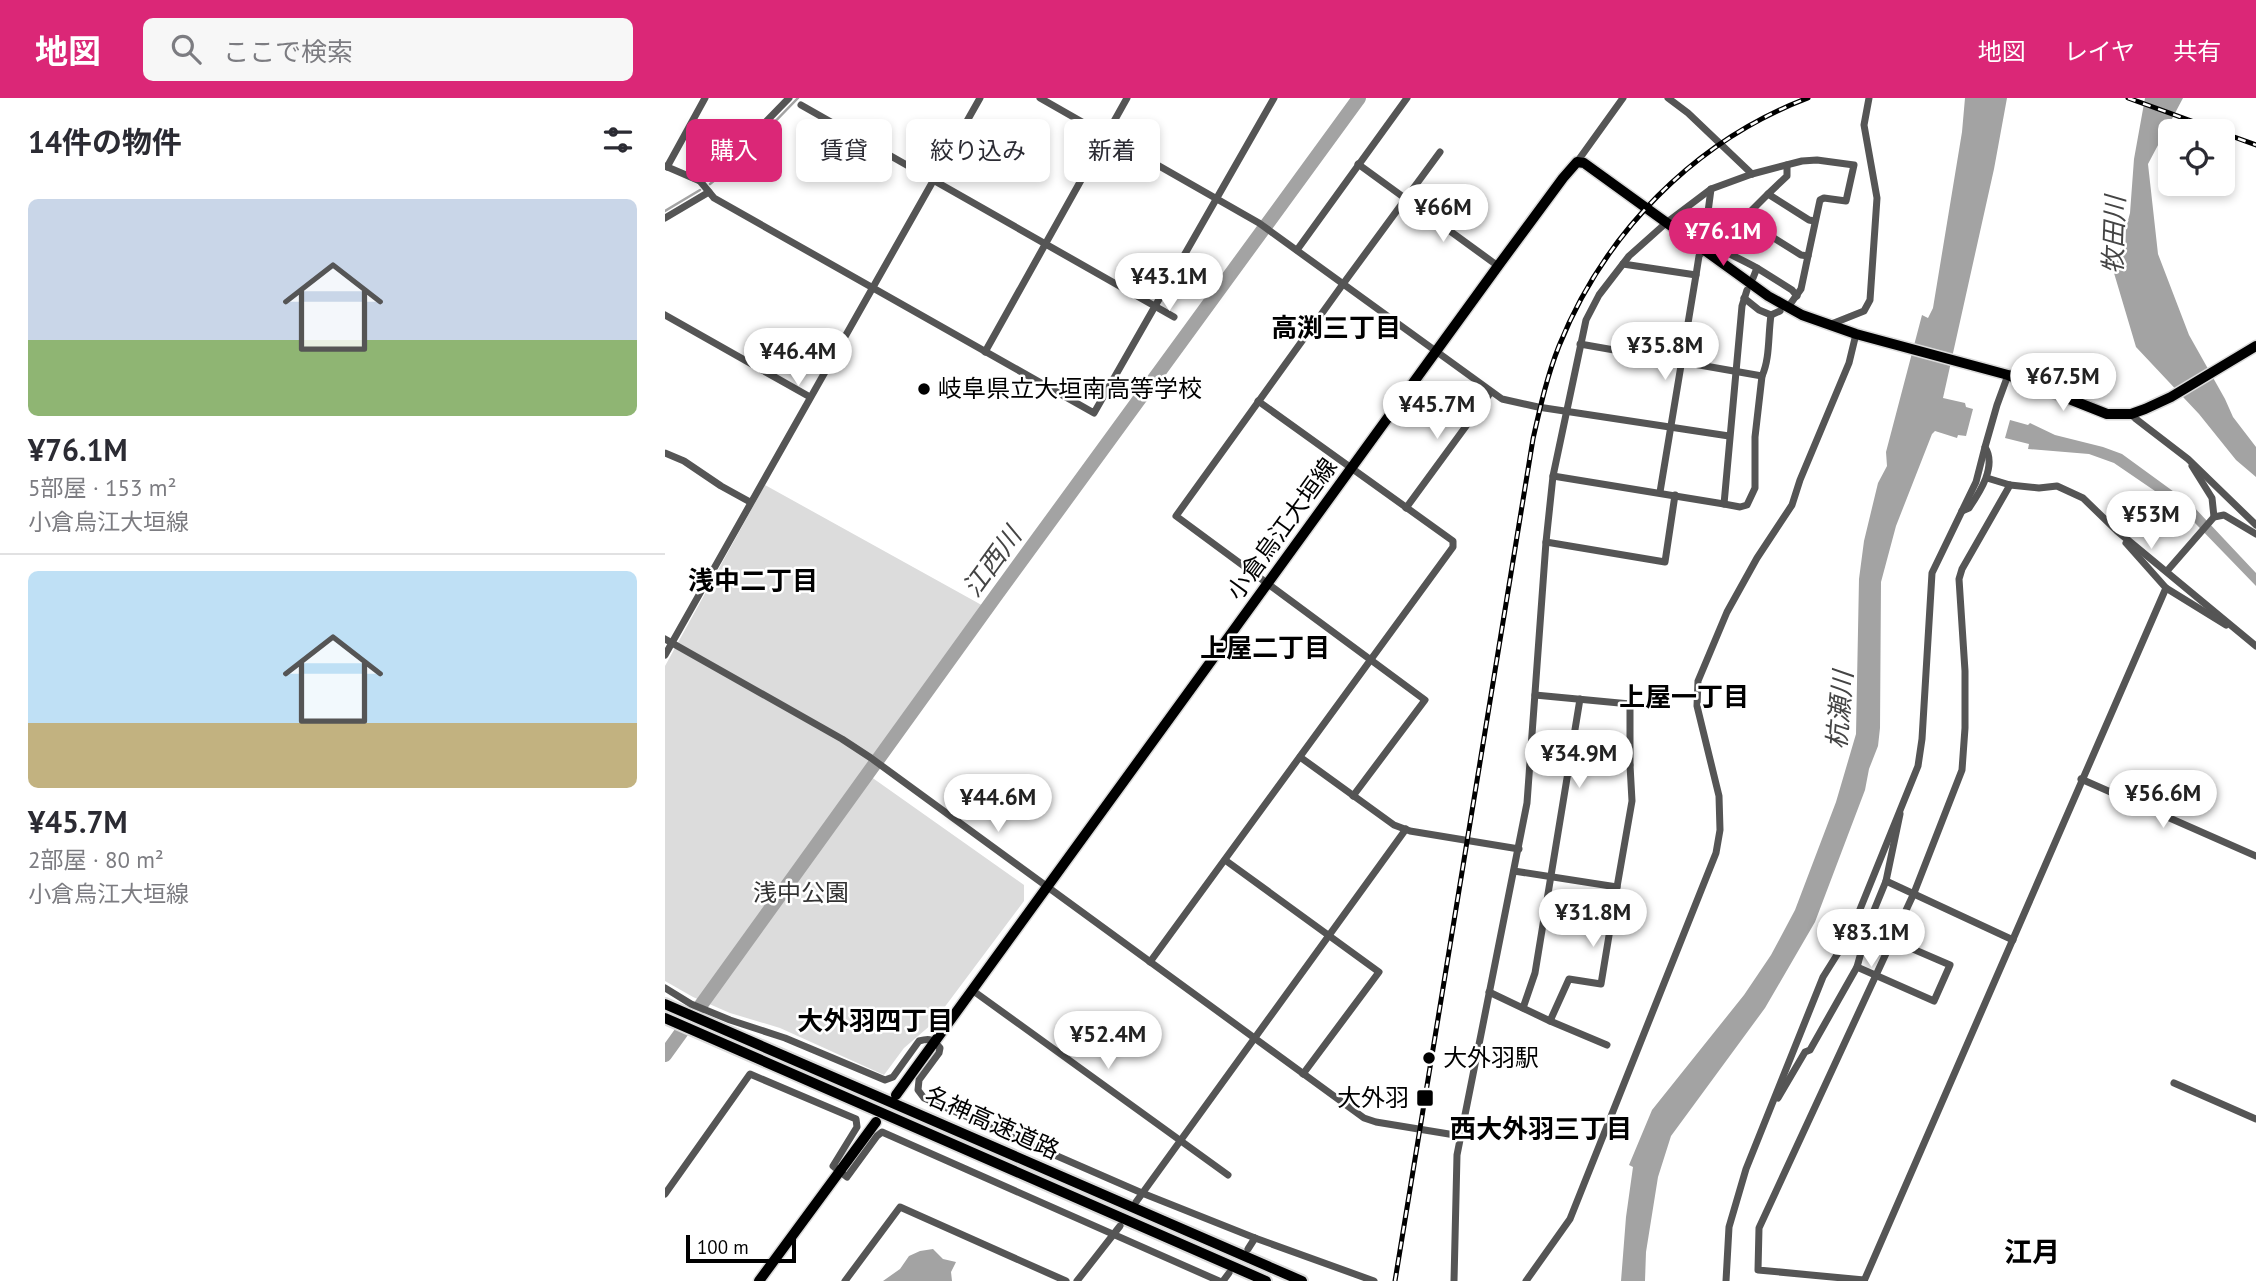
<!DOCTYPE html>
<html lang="ja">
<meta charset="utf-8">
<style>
body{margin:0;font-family:"PT Sans","Noto Sans JP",sans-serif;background:#f7f7f7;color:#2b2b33;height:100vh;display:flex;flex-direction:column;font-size:26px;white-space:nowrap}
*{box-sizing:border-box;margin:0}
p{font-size:23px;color:#7c7c81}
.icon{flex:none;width:38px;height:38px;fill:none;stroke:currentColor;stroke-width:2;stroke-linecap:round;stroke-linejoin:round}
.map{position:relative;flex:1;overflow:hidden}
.panel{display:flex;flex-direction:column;background:#fff;width:665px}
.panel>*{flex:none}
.hud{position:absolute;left:21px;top:21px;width:665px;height:63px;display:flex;gap:14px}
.tools{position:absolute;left:1493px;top:21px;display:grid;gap:14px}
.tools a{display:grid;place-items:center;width:77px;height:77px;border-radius:10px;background:#fff;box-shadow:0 4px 10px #0003;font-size:35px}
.scale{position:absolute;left:21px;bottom:18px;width:110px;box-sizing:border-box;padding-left:7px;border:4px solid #000;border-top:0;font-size:19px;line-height:24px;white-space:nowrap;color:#000;-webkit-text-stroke:5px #fff;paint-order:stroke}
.price{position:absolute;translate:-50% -60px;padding:0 16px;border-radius:24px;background:#fff;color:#222;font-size:23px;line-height:46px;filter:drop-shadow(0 2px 4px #0008)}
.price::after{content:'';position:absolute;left:50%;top:42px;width:21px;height:16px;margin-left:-10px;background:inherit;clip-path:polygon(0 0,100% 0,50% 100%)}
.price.active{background:#db2777;color:#fff}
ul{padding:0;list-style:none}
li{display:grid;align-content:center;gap:14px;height:371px;padding:0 28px}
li+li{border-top:2px solid #e1e1e2}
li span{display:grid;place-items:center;height:217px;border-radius:10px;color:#555}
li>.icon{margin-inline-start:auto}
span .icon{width:126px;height:126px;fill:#fffc;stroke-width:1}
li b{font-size:30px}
h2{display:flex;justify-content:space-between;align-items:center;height:84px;padding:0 28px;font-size:30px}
.pill{padding:0 24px;border-radius:10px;background:#fff;box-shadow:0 4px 10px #0003;font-size:24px;line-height:63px}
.pill.active{background:#db2777;color:#fff}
header{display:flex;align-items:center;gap:42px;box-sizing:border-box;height:98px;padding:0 35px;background:#db2777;color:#fff}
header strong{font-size:33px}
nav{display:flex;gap:38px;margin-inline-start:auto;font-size:24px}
.search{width:490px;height:63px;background:#f7f7f7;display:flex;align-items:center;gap:18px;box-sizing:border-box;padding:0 24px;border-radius:10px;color:#7c7c81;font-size:26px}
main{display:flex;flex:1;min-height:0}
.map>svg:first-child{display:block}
.green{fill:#dcdcdc}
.water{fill:#a3a3a3}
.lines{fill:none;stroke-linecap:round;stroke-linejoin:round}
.stream{stroke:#a3a3a3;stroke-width:2.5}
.river{stroke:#a3a3a3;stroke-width:14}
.major-casing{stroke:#dbdbdb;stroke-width:13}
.highway-casing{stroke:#dbdbdb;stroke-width:14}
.minor{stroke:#555;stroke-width:7}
.major{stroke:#000;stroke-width:10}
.highway{stroke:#000;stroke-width:10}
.rail-casing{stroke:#000;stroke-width:5}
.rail{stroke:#fff;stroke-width:2.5;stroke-dasharray:8;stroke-linecap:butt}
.poi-dot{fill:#000;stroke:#fff;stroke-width:2.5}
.labels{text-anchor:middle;stroke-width:5;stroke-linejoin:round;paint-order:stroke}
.poi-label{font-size:24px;fill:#000;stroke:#fff;text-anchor:start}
.street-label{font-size:24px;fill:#000;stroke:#fff}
.park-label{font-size:24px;fill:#333;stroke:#fff}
.water-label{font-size:26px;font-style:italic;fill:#444;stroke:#fff}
.neighbourhood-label{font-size:26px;font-weight:bold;fill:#000;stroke:#fff}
.quarter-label{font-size:28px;font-weight:bold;fill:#000;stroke:#fff}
</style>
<header>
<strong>地図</strong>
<div class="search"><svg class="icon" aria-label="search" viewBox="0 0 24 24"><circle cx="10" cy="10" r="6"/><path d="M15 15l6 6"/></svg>ここで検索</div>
<nav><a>地図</a><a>レイヤ</a><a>共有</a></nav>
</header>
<main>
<section class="panel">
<h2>14件の物件<svg class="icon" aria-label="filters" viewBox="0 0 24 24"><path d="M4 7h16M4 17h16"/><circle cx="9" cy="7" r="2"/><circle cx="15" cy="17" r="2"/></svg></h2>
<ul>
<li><span style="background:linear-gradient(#c9d6e8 65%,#8fb573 0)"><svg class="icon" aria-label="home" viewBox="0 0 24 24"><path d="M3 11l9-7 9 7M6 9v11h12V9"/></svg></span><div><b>¥76.1M</b><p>5部屋 · 153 m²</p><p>小倉烏江大垣線</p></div></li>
<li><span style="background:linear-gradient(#bfe0f5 70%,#c2b280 0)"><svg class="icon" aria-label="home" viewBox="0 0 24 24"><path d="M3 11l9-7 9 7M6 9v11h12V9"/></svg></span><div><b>¥45.7M</b><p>2部屋 · 80 m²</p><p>小倉烏江大垣線</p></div></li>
</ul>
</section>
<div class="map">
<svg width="1591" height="1183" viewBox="0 0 1591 1183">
<rect width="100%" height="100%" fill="#fff"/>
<path class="green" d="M100,387L322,510L202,676L359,787V803L267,926L239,950L219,977L115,930L65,915L28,899L0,883V568Z"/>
<g class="water">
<path d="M1300,0H1342L1329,71L1278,300L1300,305L1301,309L1308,311L1301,338L1293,337L1292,340L1270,333L1267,336L1231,428L1216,484L1215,630L1213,648L1204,671L1200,692L1150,824L1100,910L1006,1038L993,1079L981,1154L980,1183H956L961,1119L968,1069L964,1067L987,1012L1079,897L1106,857L1130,812L1171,704L1191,636L1194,481L1199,443L1213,385L1222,368L1221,354L1257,217L1263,220L1268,210L1297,34Z"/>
<path d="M1480,0H1518L1483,66L1493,156L1524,237L1560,301L1568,319L1591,349V379L1571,362L1534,316L1471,249L1449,175L1465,115L1469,61Z"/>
<path d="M1345,322L1363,327L1365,325L1390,337L1438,349L1457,356L1527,407L1591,475V488L1529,424L1509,406L1449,365L1424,356L1363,351L1364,346L1340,340Z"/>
<path d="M268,1151L278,1161L291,1164L286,1174L287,1183H218L235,1171L244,1158L255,1153Z"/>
</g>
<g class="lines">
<g class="stream">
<path d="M45,86L66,69L133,0"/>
<path d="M0,113L35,92"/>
</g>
<path class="river" d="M0,957L330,499L694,0"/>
<g class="major-casing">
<g id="major">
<path d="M231,997L833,168L898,80L912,64L919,65L1103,198L1137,217L1191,236L1343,277L1442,316H1466L1480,311L1506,299L1591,248"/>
<path d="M94,1183L211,1024"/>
</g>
</g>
<g class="highway-casing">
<g id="highway">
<path d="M0,906L637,1183"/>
<path d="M0,920L601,1183"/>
</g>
</g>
<g class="minor">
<path d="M375,0L594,125L837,301L873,309L1064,338"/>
<path d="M1003,0L1023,15L1087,76"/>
<path d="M136,7L509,219"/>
<path d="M912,64L958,0"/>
<path d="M693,66L833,168"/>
<path d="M1122,67V78L1103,96L1144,122L1149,123"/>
<path d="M0,68L35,83L57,69L124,0"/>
<path d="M2,69L40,0"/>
<path d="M35,83L49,100L429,315L609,0"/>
<path d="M0,120L44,94"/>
<path d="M1082,123L1136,157L1143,158L1136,191L1126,205"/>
<path d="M1039,142C1057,153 1074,160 1092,170"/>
<path d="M632,152L742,0"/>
<path d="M1067,156L1086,113L1103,96"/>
<path d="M958,166L1031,177L1034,158L1038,152L1046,91"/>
<path d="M1088,180L1092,170L1127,192L1132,198"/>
<path d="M1079,200L1094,212L1106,217L1115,213"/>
<path d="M0,217L145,299"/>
<path d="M1164,227L1199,213L1205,202L1212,100L1199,27L1204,0"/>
<path d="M915,246L1097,278C1105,261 1103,237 1106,217"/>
<path d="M320,254L462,0"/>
<path d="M1466,316L1471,321L1523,361L1591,427"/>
<path d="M0,355L19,363L56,388L85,404"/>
<path d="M1527,368L1547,400L1549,419"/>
<path d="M888,378L1059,406L1077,208L1082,192"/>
<path d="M1322,380L1345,387L1374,390L1392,388L1418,400L1452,433L1591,548"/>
<path d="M995,394L1031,177"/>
<path d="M1059,406L1075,409L1082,407L1090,390V339L1097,278"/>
<path d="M741,410L826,294"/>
<path d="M1297,413L1304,410C1315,394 1332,368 1320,349L1332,307L1343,277"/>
<path d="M881,444L1000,464L1010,397"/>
<path d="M1461,445L1501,490L1561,527"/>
<path d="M1502,473L1549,419L1559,417L1591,436"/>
<path d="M0,541L177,641L206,660L699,1020L711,1024L796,1038"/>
<path d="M0,557L315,0"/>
<path d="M865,657L965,667V606L870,597"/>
<path d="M635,659L729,727L745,733L854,751"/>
<path d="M1416,681L1591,758"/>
<path d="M688,698L760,602L511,418L678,186L775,54"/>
<path d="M560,762L714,874L638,976"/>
<path d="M849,773L952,789L936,886L904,881L885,923"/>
<path d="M1221,783L1348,842"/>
<path d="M952,789L967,703L965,667"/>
<path d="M485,864L788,449V443L593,303"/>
<path d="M1192,869L1269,903L1285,867L1227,842"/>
<path d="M0,890L26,906L65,922L120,940L220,982L228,979L254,943C265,940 268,941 275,950L274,955L254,982L253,992L259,1000L477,1095L590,1140L709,1183"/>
<path d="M307,892L563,1077"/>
<path d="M824,894L885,923L942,947"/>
<path d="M858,910L870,875L915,601"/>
<path d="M1509,985L1591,1021"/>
<path d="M1113,1000L1140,954L1145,952L1192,869L1205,822L1221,783L1235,716"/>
<path d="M0,1096L85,976L191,1021L192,1029L168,1068L182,1079L212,1038L217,1034L554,1183"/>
<path d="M471,1104L741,731"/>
<path d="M583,1151L590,1140"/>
<path d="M1199,1182L1093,1172L1094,1130L1249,795L1297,672L1300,630V573L1294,481L1297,471L1345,387"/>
<path d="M180,1183L235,1109L401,1183"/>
<path d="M412,1183L455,1128"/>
<path d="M558,1183L564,1175"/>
<path d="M789,1183L792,1057L862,705L881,444L888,378L921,222L934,197L964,158L1001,125L1046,91L1087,76L1137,63L1152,62L1189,67L1181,103L1159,100L1155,102L1143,158"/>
<path d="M861,1183L905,1121L1051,755L1055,732L1054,698L1032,608L1033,583L1062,514L1092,460L1127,407L1135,382L1184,265L1191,236"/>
<path d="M1061,1183L1064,1129L1081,1071L1158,879L1185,836L1253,668L1257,641L1267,475L1311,384L1320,349"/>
<path d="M1199,1183L1501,490"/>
</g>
<use href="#major" class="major"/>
<use href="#highway" class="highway"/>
<g class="rail-casing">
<g id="rail">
<path d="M1463,0L1554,33"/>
<path d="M1558,35L1591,47"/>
<path d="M730,1183L868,341C875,310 882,278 894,248C939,136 1029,43 1143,0"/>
</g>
</g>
<use href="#rail" class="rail"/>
</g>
<g class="poi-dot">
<circle cx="259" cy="291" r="7"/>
<circle cx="764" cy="960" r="7"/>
<rect x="751" y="991" width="18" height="18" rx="3.5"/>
</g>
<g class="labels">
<g class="poi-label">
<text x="273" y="299">岐阜県立大垣南高等学校</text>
<text x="778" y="968">大外羽駅</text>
<text x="744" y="1008" text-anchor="end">大外羽</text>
</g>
<g class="street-label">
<text transform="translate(617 431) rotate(-54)" y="8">小倉烏江大垣線</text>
<text transform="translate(327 1025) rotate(24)" y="8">名神高速道路</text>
</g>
<g class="park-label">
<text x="136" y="803">浅中公園</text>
</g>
<g class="water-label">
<text transform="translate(1449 137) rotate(-88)" y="9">牧田川</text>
<text transform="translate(327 464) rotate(-54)" y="9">江西川</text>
<text transform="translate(1175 612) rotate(-85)" y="9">杭瀬川</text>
</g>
<g class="neighbourhood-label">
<text x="671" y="239">高渕三丁目</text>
<text x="88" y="492">浅中二丁目</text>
<text x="600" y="559">上屋二丁目</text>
<text x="1019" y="608">上屋一丁目</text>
<text x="210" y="932">大外羽四丁目</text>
<text x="876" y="1040">西大外羽三丁目</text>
</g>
<g class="quarter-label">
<text x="1367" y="1164">江月</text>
</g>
</g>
</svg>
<div class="tools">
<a><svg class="icon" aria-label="locate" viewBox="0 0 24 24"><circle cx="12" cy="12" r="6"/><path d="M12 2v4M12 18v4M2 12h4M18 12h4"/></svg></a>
</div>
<div class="scale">100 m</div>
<b class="price" style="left:778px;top:146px">¥66M</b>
<b class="price active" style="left:1058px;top:170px">¥76.1M</b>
<b class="price" style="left:504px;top:215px">¥43.1M</b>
<b class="price" style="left:1000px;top:284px">¥35.8M</b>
<b class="price" style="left:133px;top:290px">¥46.4M</b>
<b class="price" style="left:1398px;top:315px">¥67.5M</b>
<b class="price" style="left:772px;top:343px">¥45.7M</b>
<b class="price" style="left:1486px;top:453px">¥53M</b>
<b class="price" style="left:914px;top:692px">¥34.9M</b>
<b class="price" style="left:1498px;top:732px">¥56.6M</b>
<b class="price" style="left:333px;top:736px">¥44.6M</b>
<b class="price" style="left:928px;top:851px">¥31.8M</b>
<b class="price" style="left:1206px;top:871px">¥83.1M</b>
<b class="price" style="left:443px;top:973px">¥52.4M</b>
<div class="hud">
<a class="pill active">購入</a>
<a class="pill">賃貸</a>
<a class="pill">絞り込み</a>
<a class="pill">新着</a>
</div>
</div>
</main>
